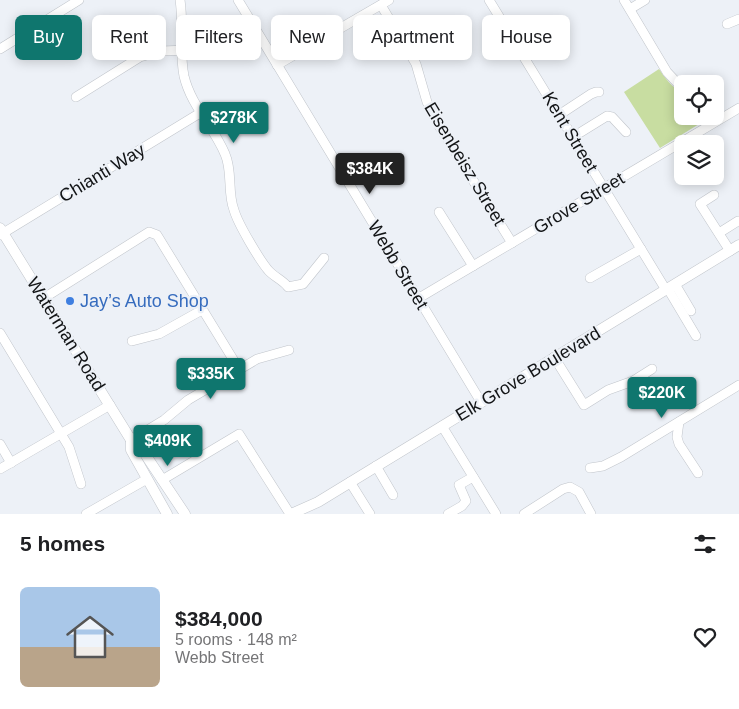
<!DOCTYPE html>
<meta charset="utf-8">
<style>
body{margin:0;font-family:Arial,sans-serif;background:#f6f6f6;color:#202124;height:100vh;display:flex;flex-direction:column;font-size:19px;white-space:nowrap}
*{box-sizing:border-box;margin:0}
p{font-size:16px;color:#757577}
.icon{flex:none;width:28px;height:28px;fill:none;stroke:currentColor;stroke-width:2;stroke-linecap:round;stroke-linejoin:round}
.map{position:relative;height:514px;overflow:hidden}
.drawer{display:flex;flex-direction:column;background:#fff;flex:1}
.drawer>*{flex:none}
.guide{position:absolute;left:15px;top:15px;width:710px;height:45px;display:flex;gap:10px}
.tools{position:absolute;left:674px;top:75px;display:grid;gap:10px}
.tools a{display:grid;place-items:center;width:50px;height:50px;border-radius:8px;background:#fff;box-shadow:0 2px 12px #0003;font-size:25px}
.price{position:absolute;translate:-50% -42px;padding:0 11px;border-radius:5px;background:#0f766e;color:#fff;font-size:16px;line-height:32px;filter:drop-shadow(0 1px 2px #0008)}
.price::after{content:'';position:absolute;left:50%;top:30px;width:15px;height:11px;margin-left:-8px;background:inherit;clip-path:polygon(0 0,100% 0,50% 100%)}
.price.current{background:#222;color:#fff}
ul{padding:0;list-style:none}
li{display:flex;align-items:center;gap:15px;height:125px;padding:0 20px}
li span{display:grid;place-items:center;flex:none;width:140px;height:100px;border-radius:8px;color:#555}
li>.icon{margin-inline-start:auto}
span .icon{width:60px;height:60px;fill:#fffc;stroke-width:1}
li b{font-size:21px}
h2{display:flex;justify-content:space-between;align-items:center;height:60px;padding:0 20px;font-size:21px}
.chip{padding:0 18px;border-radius:8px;background:#fff;box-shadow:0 2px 12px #0003;font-size:18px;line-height:45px}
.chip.current{background:#0f766e;color:#fff}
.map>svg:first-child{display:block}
.green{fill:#c8dda1}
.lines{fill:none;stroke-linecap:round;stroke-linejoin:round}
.minor-casing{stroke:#c1c5cb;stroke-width:10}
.major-casing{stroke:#c1c5cb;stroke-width:11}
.minor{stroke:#fff;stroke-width:9}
.major{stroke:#fff;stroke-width:10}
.shop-dot{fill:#3f7fe0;stroke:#edf1f7;stroke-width:2}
.labels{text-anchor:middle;stroke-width:4.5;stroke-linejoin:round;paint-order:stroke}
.street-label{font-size:18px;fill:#121416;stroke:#edf1f7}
.shop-label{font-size:18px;fill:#366cbe;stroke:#edf1f7;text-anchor:start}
</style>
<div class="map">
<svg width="739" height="514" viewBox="0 0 739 514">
<rect width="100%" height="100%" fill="#edf1f7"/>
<path class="green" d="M659,69C665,78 672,87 682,93V116H705L704,121L660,148L624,92Z"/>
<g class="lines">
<g class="minor-casing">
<g id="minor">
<path d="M180,0C184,25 179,51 184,76C191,106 214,127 225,154C233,172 227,192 234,210C238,224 259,259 268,270C274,277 283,280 288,287L303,284L324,258"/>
<path d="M238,0L481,402"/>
<path d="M489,0L666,290"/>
<path d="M624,0L667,72L682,88"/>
<path d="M381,5L416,64L427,102L438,124L512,243"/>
<path d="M630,9L645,0"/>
<path d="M727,24L739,19"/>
<path d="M0,49L79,0"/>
<path d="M277,65L389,0"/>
<path d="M76,97L140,57L161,51L189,50L202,47L228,38L251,23"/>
<path d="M559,115L591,94L596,92H599"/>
<path d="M573,137L607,116L612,117L626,132"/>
<path d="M714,195L700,204L730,251"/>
<path d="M439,212L473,266"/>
<path d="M719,233L738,221"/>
<path d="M0,235L200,113"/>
<path d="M590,278L641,249"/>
<path d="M675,284L691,311"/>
<path d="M668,289L696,336"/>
<path d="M44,298L149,232L157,235L239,369"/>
<path d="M419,298L739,108"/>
<path d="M0,333L69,447L81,484"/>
<path d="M132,341L159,334L202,310"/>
<path d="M554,357L584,405L608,390L633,381L652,369"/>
<path d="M679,422L677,437L679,444L698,473"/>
<path d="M442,426L496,514"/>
<path d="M131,440L164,420L188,400L257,359L289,350"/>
<path d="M0,444L11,463"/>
<path d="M376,466L393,495"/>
<path d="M590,468L603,466L621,457L739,385"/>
<path d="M0,469L110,405"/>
<path d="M162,480L239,434L290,514"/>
<path d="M350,482L370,514"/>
<path d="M86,514L147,479"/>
<path d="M448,514L462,506L466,501L459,485L473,477"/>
<path d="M524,514L563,489L570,487L579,492L591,514"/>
</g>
</g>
<g class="major-casing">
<g id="major">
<path d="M0,228L131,440L139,445L185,514"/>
<path d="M131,440V450L167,514"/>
<path d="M291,514L318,502L739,245"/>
</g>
</g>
<use href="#minor" class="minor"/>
<use href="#major" class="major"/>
</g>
<circle class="shop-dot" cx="70" cy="301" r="5"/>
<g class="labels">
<g class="street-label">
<text transform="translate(570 132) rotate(59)" y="6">Kent Street</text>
<text transform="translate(465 164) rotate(59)" y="6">Eisenbeisz Street</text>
<text transform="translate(102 173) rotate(-31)" y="6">Chianti Way</text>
<text transform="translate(579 203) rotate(-31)" y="6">Grove Street</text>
<text transform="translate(398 265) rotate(59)" y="6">Webb Street</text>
<text transform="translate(66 334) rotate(58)" y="6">Waterman Road</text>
<text transform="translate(528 374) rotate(-31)" y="6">Elk Grove Boulevard</text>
</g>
<g class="shop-label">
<text x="80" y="307">Jay’s Auto Shop</text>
</g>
</g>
</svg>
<div class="tools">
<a><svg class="icon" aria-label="locate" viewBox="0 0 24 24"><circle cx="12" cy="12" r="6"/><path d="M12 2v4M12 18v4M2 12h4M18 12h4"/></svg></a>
<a><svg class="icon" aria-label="layers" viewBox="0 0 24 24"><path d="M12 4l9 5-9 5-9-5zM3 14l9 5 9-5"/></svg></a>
</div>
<b class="price" style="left:234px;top:144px">$278K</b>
<b class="price current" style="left:370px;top:195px">$384K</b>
<b class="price" style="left:211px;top:400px">$335K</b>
<b class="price" style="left:662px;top:419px">$220K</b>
<b class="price" style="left:168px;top:467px">$409K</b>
<div class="guide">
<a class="chip current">Buy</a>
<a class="chip">Rent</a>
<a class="chip">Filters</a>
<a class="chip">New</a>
<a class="chip">Apartment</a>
<a class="chip">House</a>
</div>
</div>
<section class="drawer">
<h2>5 homes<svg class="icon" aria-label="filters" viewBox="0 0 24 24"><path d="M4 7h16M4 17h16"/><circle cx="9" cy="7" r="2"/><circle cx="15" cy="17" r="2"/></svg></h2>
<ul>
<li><span style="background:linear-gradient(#a9c7e8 60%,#b9a48a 0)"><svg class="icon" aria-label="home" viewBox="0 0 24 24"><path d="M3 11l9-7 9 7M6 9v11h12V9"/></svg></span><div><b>$384,000</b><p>5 rooms · 148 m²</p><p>Webb Street</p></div><svg class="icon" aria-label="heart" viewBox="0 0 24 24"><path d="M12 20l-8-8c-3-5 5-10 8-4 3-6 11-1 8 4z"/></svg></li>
</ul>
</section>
